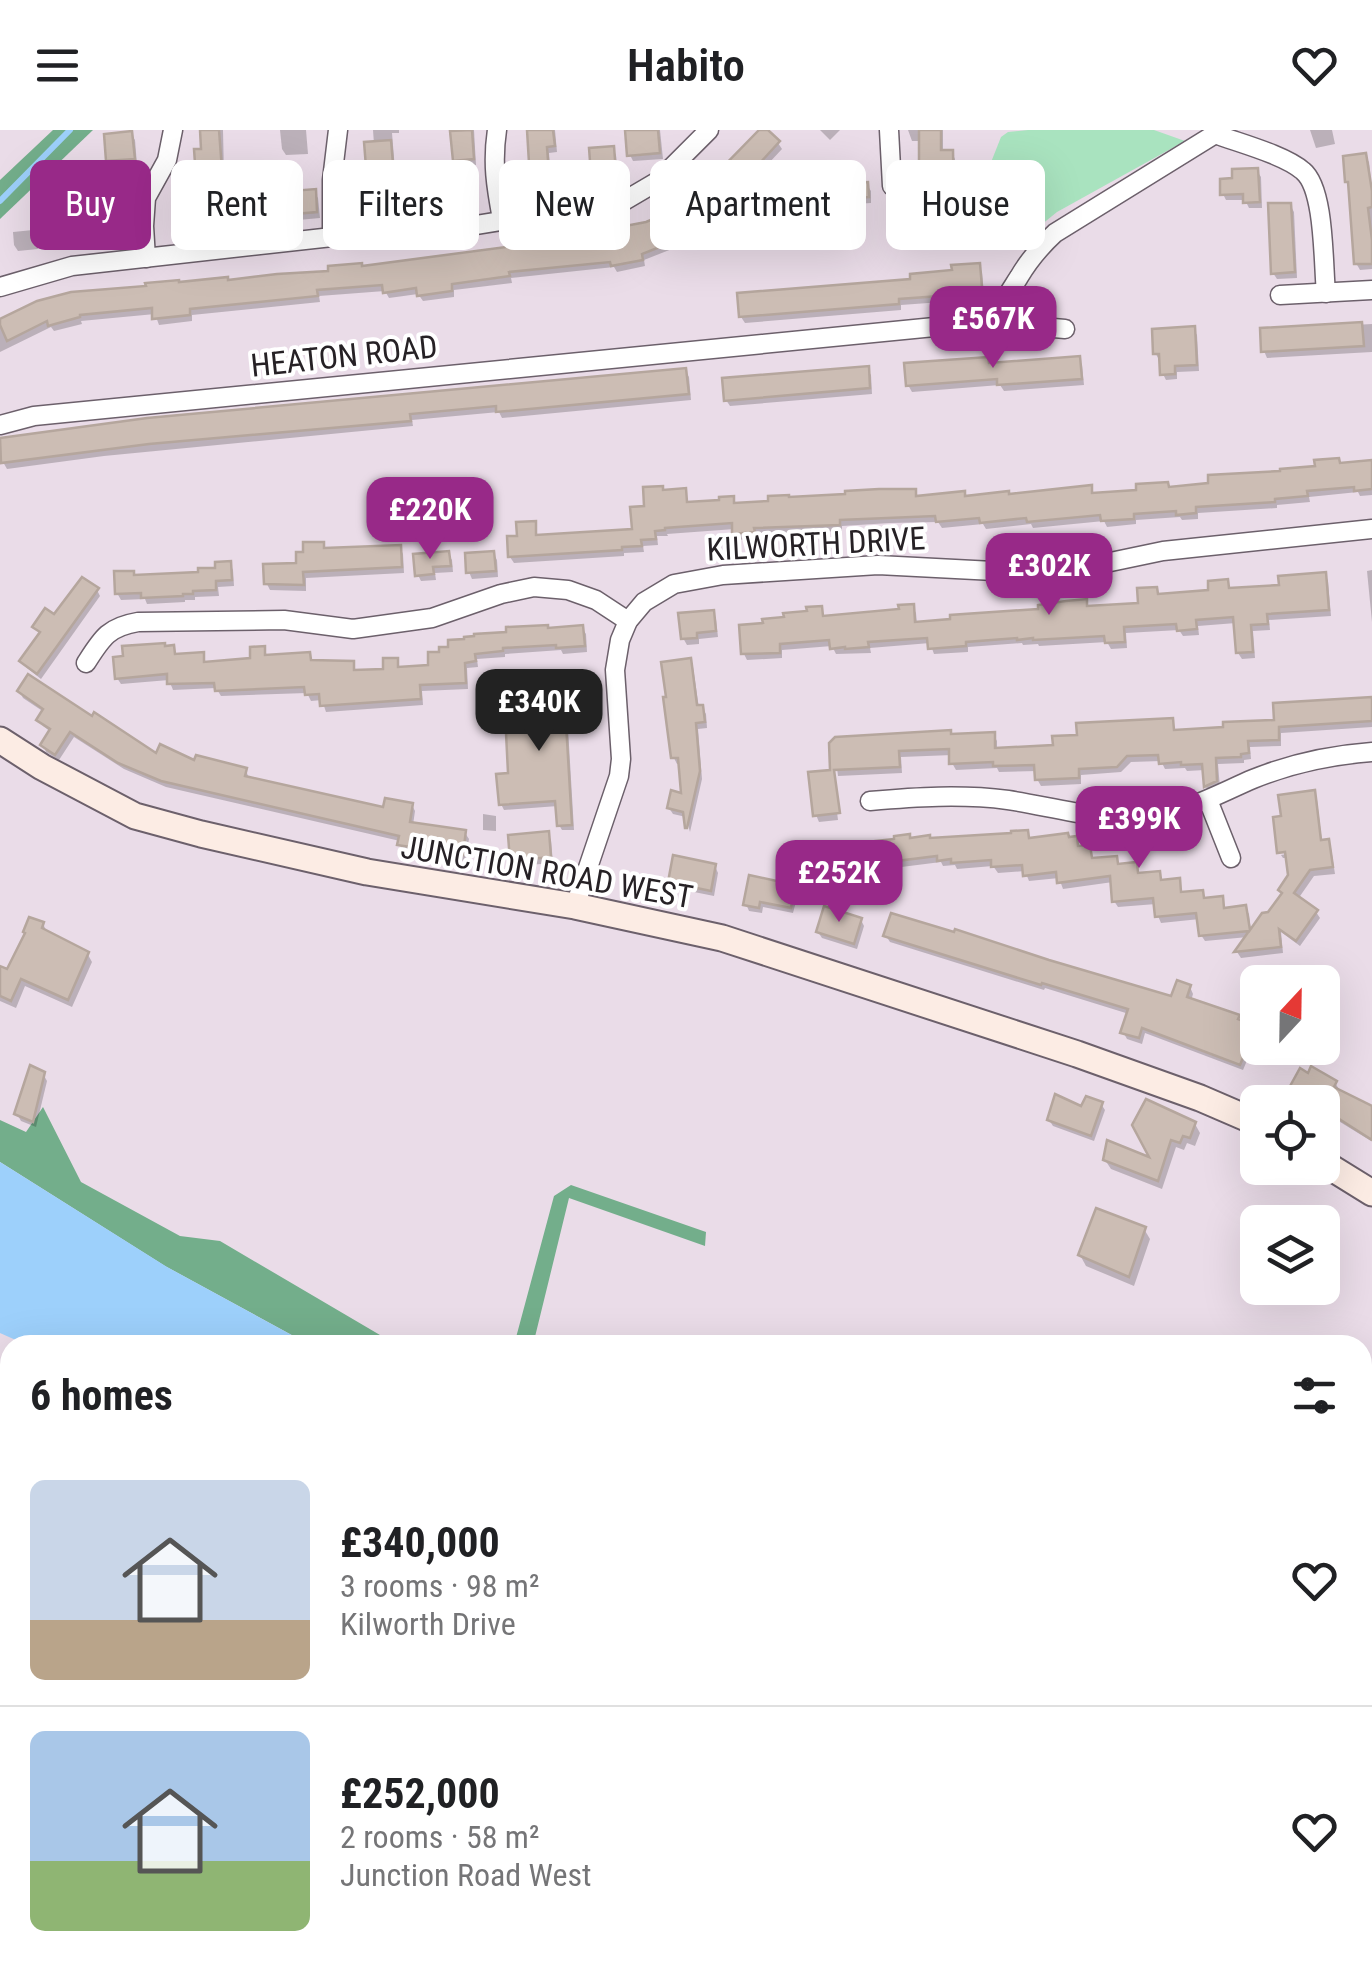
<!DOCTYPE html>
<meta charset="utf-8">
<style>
body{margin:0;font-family:"Roboto Condensed",sans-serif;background:#f6f6f6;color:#202124;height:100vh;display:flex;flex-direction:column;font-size:38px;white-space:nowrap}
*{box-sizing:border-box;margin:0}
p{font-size:32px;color:#757577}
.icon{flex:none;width:55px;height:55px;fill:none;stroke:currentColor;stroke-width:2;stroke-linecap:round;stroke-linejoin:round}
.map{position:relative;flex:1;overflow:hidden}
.details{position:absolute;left:0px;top:1205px;width:1372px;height:642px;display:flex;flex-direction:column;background:#fff;border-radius:30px 30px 0 0;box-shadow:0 10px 40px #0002}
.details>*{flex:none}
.guide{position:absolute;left:30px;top:30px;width:1312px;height:90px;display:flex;gap:20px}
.needle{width:65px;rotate:22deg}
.fabs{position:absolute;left:1240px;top:835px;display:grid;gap:20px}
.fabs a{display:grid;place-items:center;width:100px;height:100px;border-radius:15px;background:#fff;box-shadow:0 10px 40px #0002;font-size:50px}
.price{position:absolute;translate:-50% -85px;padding:0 22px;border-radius:20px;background:#982988;color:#fff;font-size:32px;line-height:65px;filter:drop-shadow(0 2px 5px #0008)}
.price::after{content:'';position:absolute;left:50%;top:60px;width:30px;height:22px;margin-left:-15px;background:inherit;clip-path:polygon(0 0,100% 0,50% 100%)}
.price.active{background:#222;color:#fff}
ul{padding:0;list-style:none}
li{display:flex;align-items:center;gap:30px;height:250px;padding:0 30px}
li+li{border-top:2px solid #e0e0e0}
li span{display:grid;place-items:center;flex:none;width:280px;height:200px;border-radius:15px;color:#555}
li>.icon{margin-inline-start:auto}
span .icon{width:120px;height:120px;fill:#fffc;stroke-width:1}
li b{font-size:42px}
h2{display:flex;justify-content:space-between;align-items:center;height:120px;padding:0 30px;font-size:42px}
.tag{padding:0 35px;border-radius:15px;background:#fff;box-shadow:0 10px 40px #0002;font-size:35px;line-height:90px}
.tag.active{background:#982988;color:#fff}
header{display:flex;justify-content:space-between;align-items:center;height:130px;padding:0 30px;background:#fff;font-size:45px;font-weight:600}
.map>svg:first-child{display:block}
.green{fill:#a9e3bf}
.forest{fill:#73ae8b}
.water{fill:#9dd0fb}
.shadow{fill:#0003}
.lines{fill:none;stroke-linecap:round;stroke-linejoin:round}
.stream{stroke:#9dd0fb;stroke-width:6}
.building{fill:#ccbdb4;stroke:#b5a69d;stroke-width:2.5}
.street-casing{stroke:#6c606b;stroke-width:21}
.secondary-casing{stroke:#6c606b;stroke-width:29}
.street{stroke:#fff;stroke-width:18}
.secondary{stroke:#fcece4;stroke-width:25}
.labels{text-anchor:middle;stroke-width:8;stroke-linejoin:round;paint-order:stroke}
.street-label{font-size:32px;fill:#262125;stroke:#fff}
</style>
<header><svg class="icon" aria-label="menu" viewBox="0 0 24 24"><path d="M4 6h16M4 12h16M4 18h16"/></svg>Habito<svg class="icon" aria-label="heart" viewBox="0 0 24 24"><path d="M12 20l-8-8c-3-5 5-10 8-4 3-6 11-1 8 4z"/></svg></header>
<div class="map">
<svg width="1372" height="1847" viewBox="0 0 1372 1847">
<rect width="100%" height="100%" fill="#eadce8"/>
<path class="green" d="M1028,0H1154L1185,11L1057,82L1020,112L1003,102L989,100L982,73L984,50L1001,7L1008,2Z"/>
<g class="forest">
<path d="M53,0H93L0,89V50Z"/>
<path d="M43,977L81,1052L180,1106L220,1111L397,1215H310L165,1136L0,1032V990L26,1002Z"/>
<path d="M571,1055L706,1102L705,1116L569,1068L533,1215H514L554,1066Z"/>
</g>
<g class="water">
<path d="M0,1032L167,1137L310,1215H27L0,1203Z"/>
<path d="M10,1738V1838H611L615,1847H0V1742Z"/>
</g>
<g class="shadow">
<path d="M203,0H223L224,46H214L215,53L202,54L199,47L204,21Z"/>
<path d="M280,0H306L308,24L286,25L282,19Z"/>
<path d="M373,0H399V3H392L395,40L378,42L383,51L386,83L369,85L365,78L374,45L369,36L374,14Z"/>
<path d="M459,0H474L476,35L459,36L455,30Z"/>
<path d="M529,0H555L557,22L549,23L552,62L529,64L526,58L532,35Z"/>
<path d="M627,0H660L663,29L633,31L630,25Z"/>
<path d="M763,0L778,13L782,19L731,74L693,102L698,114L685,120L682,115L644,130L645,136L617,142L614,137L511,148L512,153L454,160V167L423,171L418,164L389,168L385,161L319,166L320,172L192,185V191L159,195L155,184L81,191L82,194L54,201L51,197L0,222V191L229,153L362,138L607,106L647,94L692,75L713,50Z"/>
<path d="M820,0H840L830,10Z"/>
<path d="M908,0H943V23H952L955,29L956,89H933L929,83V54L921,34V11H912Z"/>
<path d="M1310,0H1332L1335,14L1316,18Z"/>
<path d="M131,4L135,10L137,35L112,37L109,30Z"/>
<path d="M612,19L616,25L618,49L597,50L593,44Z"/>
<path d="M1365,26L1369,32L1372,61V139L1360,140L1356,133Z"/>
<path d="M1257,41L1261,47L1262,78H1249L1245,70H1226L1223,64Z"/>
<path d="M466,48L469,54L471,76L449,78L445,71Z"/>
<path d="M867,55L871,61V73L838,75L835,68Z"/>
<path d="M202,60L206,66L208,95L185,97L181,90Z"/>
<path d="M314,62L318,68L320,88L255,94L251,87L280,65Z"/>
<path d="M1290,75L1294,82L1297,148L1277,149L1273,143Z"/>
<path d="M122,78L126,84L127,103L52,112L48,106Z"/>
<path d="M33,100L37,107L38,119L18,121L14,115L13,102Z"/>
<path d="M978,136L982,142L984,164L941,167L942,172L901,175V180L745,193L741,187Z"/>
<path d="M1372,194V222L1267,228L1264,221L1262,200Z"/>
<path d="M1193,199L1197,205L1199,241L1177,242V249L1166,250L1163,244L1162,230H1159L1156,224Z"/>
<path d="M1079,229L1082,235L1084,255L1004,261L1000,255L912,262L908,255L990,236Z"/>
<path d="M867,239L871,245L872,264L730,276L726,270Z"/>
<path d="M685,241L689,247L691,270L502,288L499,282L412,290L413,296L104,326L7,339L3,332Z"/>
<path d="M1372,335V365L1360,366L1358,362L1309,367L1310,372L1277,375V378L1198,383V389L1182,390L1180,387L1136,390V394L1107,397L1104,391L1033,398L1031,394L986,399L983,394L942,398L938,392L890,393L842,396V401L756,404L757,408L739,410L735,399L667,404L668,406H657L658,415L643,416L644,422L624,423V426L514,433L510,427L519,408L534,394L538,407L634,401L646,378L664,362L685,361L689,375L732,369L736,375L914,361L918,368H966L1009,367L1090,357L1095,365L1170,359L1341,336Z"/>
<path d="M323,415L326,421L400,418L403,424L404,443L306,448V461L270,460L267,454Z"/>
<path d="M493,423L497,430L498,447L472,449L469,442Z"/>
<path d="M448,424L452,430L453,442L435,443L436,450L421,451L418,445Z"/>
<path d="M230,434L233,440L234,456L218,457L219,466L195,467V470H185V472L147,474L145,469L121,470L117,463L135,447L201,445L218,440Z"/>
<path d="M1372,440V492L1367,441Z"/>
<path d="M1325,444L1328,451L1331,486L1269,490L1270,500L1253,501L1255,528L1242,529L1238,523L1236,493L1198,496L1199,505L1183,506L1179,500L1126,503L1127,518L1111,519L1107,512L1039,516L1038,514L1023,515L1022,513L968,517V522L934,524L930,513L870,518L871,523L836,524L832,516L782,520V528L747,530L744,524L820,478L825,489L902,481L912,476L916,483L917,494L1041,481L1085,472L1089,479L1140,475L1156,459L1160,466L1211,462L1226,452L1230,458L1281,457Z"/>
<path d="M97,460L100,466L41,549L26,537L22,531L41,505L35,497Z"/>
<path d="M713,482L716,489L718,507L699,509V514L687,515L683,508Z"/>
<path d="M582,498L586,504L587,522L563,524L561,520L505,524V527L477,529L478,537L467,538L468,559L422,561L423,575L326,582L322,570L311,571L307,563L221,566L216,558L173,560L169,550L121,554L117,548L173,518L177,526L202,525L206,534L253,530L263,519L267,525H309L312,531L352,533L356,542L386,541L396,530L400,540L431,538L549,501Z"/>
<path d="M690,531L693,537L699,578H702L706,584L707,598L698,599L702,649L690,702L686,687L673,684L669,678L683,666L681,634H677L674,628Z"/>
<path d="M551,553L554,559L555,581L575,580L578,586L579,597L568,598L574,700H562L559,695L558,676L504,680L501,674L537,560Z"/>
<path d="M20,562L157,626L246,640L249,649L385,680L412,675L415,681L413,695L465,703L469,709L465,731L403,721L400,715V711L166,657L124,639L74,607L59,630L46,622L43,615L51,602L43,596L39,590L44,582L23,568Z"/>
<path d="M1372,569V597L1281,603V616L1250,617L1251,629L1244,630V633L1218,634L1220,658L1209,662L1206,657L1205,640L1187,641L1185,638L1165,639L1161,631L1131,632L1121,642L1081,645V654L1041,656L1037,649V641L999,642L997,638L956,640L952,633V625L901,627L902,643L838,646L836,630L952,607L993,604L997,611V620L1055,618L1172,591L1176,602L1276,592Z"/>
<path d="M832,642L838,690L819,692L816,685Z"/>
<path d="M1313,663L1317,670L1322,712L1328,711L1331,718L1335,744L1314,746L1298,769L1316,782L1320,788L1300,816L1281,802L1283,823L1241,828L1237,822L1248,807L1205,811L1201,805L1200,789L1161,793L1158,786L1156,774L1118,777L1114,771L1113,752L1063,759L1059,748L1029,751L1025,741L998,743L993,736L957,739L955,735L943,736L941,732L862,742L861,739L853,740L845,730L910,710L1026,702L1031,710L1075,709L1079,719L1089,717L1093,731L1115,728L1120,737L1136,735L1140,746L1159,744L1162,750L1179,751L1183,764L1202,762L1207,771L1222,769L1226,780L1245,778L1249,784L1251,803L1269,785L1283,765L1291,746L1288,728H1283L1281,725L1298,722L1283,689Z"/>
<path d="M483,684L496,686V701L483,700Z"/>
<path d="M548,704L551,710L553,733L517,736L513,730Z"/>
<path d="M715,736L718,743L714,766L674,758L670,751Z"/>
<path d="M794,757L798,764L793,783L763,777L762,783L749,781L746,774Z"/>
<path d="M861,790L864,796L857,819L822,808L818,802Z"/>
<path d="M43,794L47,802L87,823L92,832L72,877L25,856L16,878L0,871V839L8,843L27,804Z"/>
<path d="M886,806L1172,869L1190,857L1193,864L1191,871L1238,887L1242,894L1247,895L1250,902L1246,913L1251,921L1243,940L1145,903L1142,914L1127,909L1123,902L1129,884L1045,858L1044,860L890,812Z"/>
<path d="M43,944L47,951L36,997L21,991L17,984Z"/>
<path d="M1335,953L1339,959L1338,962L1372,979L1371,1011L1332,987L1331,988L1322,983V972H1304L1299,970L1292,958Z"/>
<path d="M1101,974L1105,980L1094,1011L1053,996L1049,990Z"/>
<path d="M1195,994L1200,1003L1195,1016L1187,1013L1184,1020L1176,1017L1162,1059L1111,1039L1105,1030L1155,1032L1135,995Z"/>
<path d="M1144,1099L1150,1109L1134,1156L1086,1136L1080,1125Z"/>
</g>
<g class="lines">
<g class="stream">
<path d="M0,71L70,0"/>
<path d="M871,1838L881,1847"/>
</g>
</g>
<g class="building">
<path d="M200,0H219L222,40H212L213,47L196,48L194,19H201Z"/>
<path d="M472,0L474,29L453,31L450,1Z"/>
<path d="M527,0H553L555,16L547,17L550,56L523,59L521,34L529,33Z"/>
<path d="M625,0H658L660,23L627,26Z"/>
<path d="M759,0H768L780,11L728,68L691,94L696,107L679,114L677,110L642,124L643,130L611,136L610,132L509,142L510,146L452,154V161L417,166L416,158L383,163L382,155L317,160L318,166L190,179V185L152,189V178L80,185V187L48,196L47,191L7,211L0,195V189L37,171L71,162L146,156L145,153L179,150V152L228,147V150L277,144L328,141V136L362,133V136L604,104V100L646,92L689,74L685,67L712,48Z"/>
<path d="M919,0H941V20H953L954,83H927L926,50H923V34H919Z"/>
<path d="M132,1L135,29L106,31L104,4Z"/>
<path d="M391,10L393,34L366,37L364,12Z"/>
<path d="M614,16L616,43L591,45L589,18Z"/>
<path d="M1366,23L1372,61V77L1368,78L1372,110V134H1354L1348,52H1345L1343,26Z"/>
<path d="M1258,38L1260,72L1243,73V64L1220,65V49L1232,48V39Z"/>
<path d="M381,42L384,77L363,79L360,49H363V44Z"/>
<path d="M467,45L469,70L443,72L441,47Z"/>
<path d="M868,52L869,67L832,69L830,54Z"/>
<path d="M203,57L206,89L179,91L176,59Z"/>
<path d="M279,58V62L316,59L317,82L249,88L247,61Z"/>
<path d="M111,72V76L124,75L125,97L46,107L44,88L70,86L69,75Z"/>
<path d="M1268,73H1291L1295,142L1271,144Z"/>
<path d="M980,133L982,158L939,161L940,166L899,169V174L739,187L737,163L910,149V144L952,140L951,135Z"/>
<path d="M1362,192L1364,216L1261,222L1260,198Z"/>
<path d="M1195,196L1197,235L1175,236V244L1160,245L1159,224H1153L1152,199Z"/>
<path d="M1080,226L1082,249L997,255V249L906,256L904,233L988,227L989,233Z"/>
<path d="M869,236L870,258L724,271L722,248Z"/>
<path d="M686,238L689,264L496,282V276L410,284L411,291L149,314L1,333L0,308L147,288Z"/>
<path d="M1339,328L1340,333L1372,330V359L1354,361V357L1307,361L1308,366L1275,369V372L1196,377V383L1176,385V381L1134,384V389L1101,391L1100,385L1027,392L1026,388L980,393L979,388L936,392L935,386L840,390V395L754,398L755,402L732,404V393L665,398V400L655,401L656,409L641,410L642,416L622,417V420L508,427L507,406H517L516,392L536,391V405L632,399L630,377L644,376L643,357L663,356V360L686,358L687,372L719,370V367L734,366V373L768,371V366L789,365V367L845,364V361L879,359H916V366L965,361V366L1009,361V364L1092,355V363L1136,360V354L1168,352L1169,357L1208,353V345L1280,341V339L1315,336L1314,330Z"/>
<path d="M303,412H324V418L401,415L402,437L303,442L304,455L264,454L263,434L296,433V422H303Z"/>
<path d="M449,421L451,436L433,437L434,444L415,446L413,424Z"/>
<path d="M494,421L496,441L466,443L465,423Z"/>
<path d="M231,431L232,450L216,451V460L193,461V464H183V466L141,468V463L115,464L114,441H134V445L198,442V438H215V432Z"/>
<path d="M1326,442L1329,480L1267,484L1268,494L1251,495L1253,522L1236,523L1233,487L1196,490L1197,499L1177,501L1176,494L1124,497L1125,512L1105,513L1104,506L1033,510V508L1017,510V508L966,512V516L928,519L927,508L868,512L869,517L845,519V517L830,519L829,510L780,514V523L741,524L739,495L763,493L762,489L784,487L783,483L807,481L806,477L822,476L823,486L899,479L898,475L914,474L915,492L950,489V485L1038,479V475L1066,471L1087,469V476L1138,473L1137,458L1157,457L1158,464L1208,460V451L1228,449L1229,458L1279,455L1278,446Z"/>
<path d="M82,447L99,458L37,544L19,531L40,502L32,497L45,478L54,484Z"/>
<path d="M714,480L716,501L697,503V508L681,509L678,483Z"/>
<path d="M548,495V498L583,495L585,516L556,518V515L503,518V521L475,524L476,531L465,533L466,553L420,555L421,569L320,576L319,564L305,565L304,557L215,561L214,553L167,554V544L115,549L113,527L123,526L122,516L165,513V516L174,515L175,524L204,522V532L250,528V517L265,516V525L310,522L311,530L354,531V540L383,539V528H398V537L428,535V522H439V517H448V510L464,509V507L474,506V504L506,502V497Z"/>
<path d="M691,528L697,575H703L705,592L696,593L700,641L687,698H685L683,682L667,678L671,660L681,663L678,628H671L663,567H666L661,532Z"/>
<path d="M28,544L92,586L94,582L156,623L160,614L194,630L196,625L247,638L245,646L383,677L385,668L413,673L410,692L466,700L463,725L397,715L399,706L161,651L118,633L70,602L55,625L40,615L50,599L36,590L43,579L17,561Z"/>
<path d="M552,551L554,579L577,578L578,592L566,593L572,695L557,696L555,671L499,675L496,644L508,643L506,603L520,602L517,559L534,558L533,552Z"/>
<path d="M1372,567V591L1279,597V610L1248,611L1249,623L1241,624V627L1216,628L1217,651L1204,657L1202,634L1181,635V632L1159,634L1158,625L1127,626L1117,637L1079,639V648L1035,650L1034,635L993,636V632L949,634V619L899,621L900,637L834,640L840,683L813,686L808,642L830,640L829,613L835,607L951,600V604L995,602V618L1053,615L1052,606L1077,605L1076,593L1173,588L1174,600L1223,597V592L1274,590L1273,573Z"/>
<path d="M1315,660L1321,710L1329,709L1333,737L1310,740L1294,763L1318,780L1296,811L1279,799L1281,817L1234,822L1249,801L1199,806L1196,783L1155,787L1153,768L1112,772L1110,746L1057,753L1056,742L1023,746L1022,735L991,737V730L951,733V729L937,731V726L856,736V734H847L843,731L842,724L849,714L894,709V706L910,704V708L930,705V708L1011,703V701L1028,700L1029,708L1068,703L1069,707L1077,706L1078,716L1090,715L1092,728L1117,726L1118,734L1137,732L1138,743L1160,741L1161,750L1180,748L1181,762L1203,760L1204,768L1223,766L1224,778L1246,775L1250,800L1262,783L1268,782L1282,763L1278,760L1288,745L1285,722L1277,723L1273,687L1281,686L1278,665Z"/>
<path d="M549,701L551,727L510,731L508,705Z"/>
<path d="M673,725L716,734L711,761L668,752Z"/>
<path d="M749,745L795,755L791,778L760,772L759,778L743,775Z"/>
<path d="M824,776L862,788L854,814L816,802Z"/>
<path d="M891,783L954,802L955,799L1049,830L1171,866L1177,850L1191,855L1187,867L1240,885L1238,889L1248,893L1242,910L1249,913L1240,935L1142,898L1139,908L1120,903L1128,879L1042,853L1041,855L883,806Z"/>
<path d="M29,787L44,792L42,798L89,822L68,870L21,849L11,871L0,866V836L7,839L25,803L23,802Z"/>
<path d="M30,935L45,942L33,992L14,984Z"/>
<path d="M1311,936L1337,951L1334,957L1372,976V1010L1322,978V972H1309L1292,963L1294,961L1289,958L1300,938L1308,943Z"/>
<path d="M1055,964L1081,976L1086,966L1103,972L1091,1006L1047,990Z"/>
<path d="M1146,969L1196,992L1190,1008L1183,1006L1180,1013L1171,1010L1158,1051L1103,1030L1107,1010L1149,1027L1132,995Z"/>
<path d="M1096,1078L1146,1097L1129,1147L1078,1125Z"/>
</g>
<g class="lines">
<g class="street-casing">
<g id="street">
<path d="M497,0C492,33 496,57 502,89"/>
<path d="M889,0L892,56"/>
<path d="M1215,4C1239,13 1285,25 1303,41C1325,59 1323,133 1326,163"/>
<path d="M332,107V50L338,0"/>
<path d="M146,128L144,96L146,68L167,30L173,0"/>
<path d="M0,157L72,136L332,107L433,102L624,71L658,51L709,0"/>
<path d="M1280,165L1372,160"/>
<path d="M985,192C1000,179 1008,164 1019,147C1029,130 1041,116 1055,103L1215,4L1216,0"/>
<path d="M0,295L34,286L985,192L1065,199"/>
<path d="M86,533C102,508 108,497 138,492L284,490L353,499L432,488L501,464L534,457L568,460L596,470L628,491"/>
<path d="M1208,670L1231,728"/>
<path d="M870,671C916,667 961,664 1008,670C1049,676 1103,692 1145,687C1183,684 1218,664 1253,649C1290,634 1332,625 1372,622"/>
<path d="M575,776L619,646L621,629L615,540L620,510L628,491L644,472L674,454L723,445L878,435L1034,443L1077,439L1163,421L1372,399"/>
</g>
</g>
<g class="secondary-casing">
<g id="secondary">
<path d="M0,610L42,637L135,686L201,704L367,742L575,776L722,808L1077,924L1200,968L1258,993"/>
<path d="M1322,1032L1372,1063"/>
</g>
</g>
<use href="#street" class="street"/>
<use href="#secondary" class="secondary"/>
</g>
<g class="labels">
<g class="street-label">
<text transform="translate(344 226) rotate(-6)" y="11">HEATON ROAD</text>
<text transform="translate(816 414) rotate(-3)" y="11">KILWORTH DRIVE</text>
<text transform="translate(547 742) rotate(10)" y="11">JUNCTION ROAD WEST</text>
</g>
</g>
</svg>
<div class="fabs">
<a><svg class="needle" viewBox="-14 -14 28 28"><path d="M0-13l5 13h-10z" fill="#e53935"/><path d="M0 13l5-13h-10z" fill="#757577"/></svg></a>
<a><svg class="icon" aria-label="locate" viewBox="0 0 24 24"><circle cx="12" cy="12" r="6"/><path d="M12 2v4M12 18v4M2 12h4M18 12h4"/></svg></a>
<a><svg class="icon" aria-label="layers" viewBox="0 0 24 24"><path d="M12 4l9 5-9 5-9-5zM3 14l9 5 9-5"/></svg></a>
</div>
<b class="price" style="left:993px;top:241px">£567K</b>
<b class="price" style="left:430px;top:432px">£220K</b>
<b class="price" style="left:1049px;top:488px">£302K</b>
<b class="price active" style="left:539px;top:624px">£340K</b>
<b class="price" style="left:1139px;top:741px">£399K</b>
<b class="price" style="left:839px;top:795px">£252K</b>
<div class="guide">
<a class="tag active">Buy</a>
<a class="tag">Rent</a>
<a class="tag">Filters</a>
<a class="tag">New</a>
<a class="tag">Apartment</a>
<a class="tag">House</a>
</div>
<section class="details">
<h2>6 homes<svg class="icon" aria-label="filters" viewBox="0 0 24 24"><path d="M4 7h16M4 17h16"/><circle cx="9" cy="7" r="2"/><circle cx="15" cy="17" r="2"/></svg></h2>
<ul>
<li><span style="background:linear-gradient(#c9d6e8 70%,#b9a48a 0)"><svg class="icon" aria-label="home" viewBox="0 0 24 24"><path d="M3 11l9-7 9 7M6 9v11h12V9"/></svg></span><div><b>£340,000</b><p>3 rooms · 98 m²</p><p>Kilworth Drive</p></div><svg class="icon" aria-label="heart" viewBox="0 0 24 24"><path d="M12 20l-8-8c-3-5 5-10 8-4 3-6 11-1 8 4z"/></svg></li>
<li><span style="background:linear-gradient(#a9c7e8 65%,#8fb573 0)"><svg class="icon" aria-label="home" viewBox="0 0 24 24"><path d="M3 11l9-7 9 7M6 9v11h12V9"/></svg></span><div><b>£252,000</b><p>2 rooms · 58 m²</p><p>Junction Road West</p></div><svg class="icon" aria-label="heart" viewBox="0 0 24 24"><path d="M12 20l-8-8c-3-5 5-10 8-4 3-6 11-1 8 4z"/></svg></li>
</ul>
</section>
</div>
